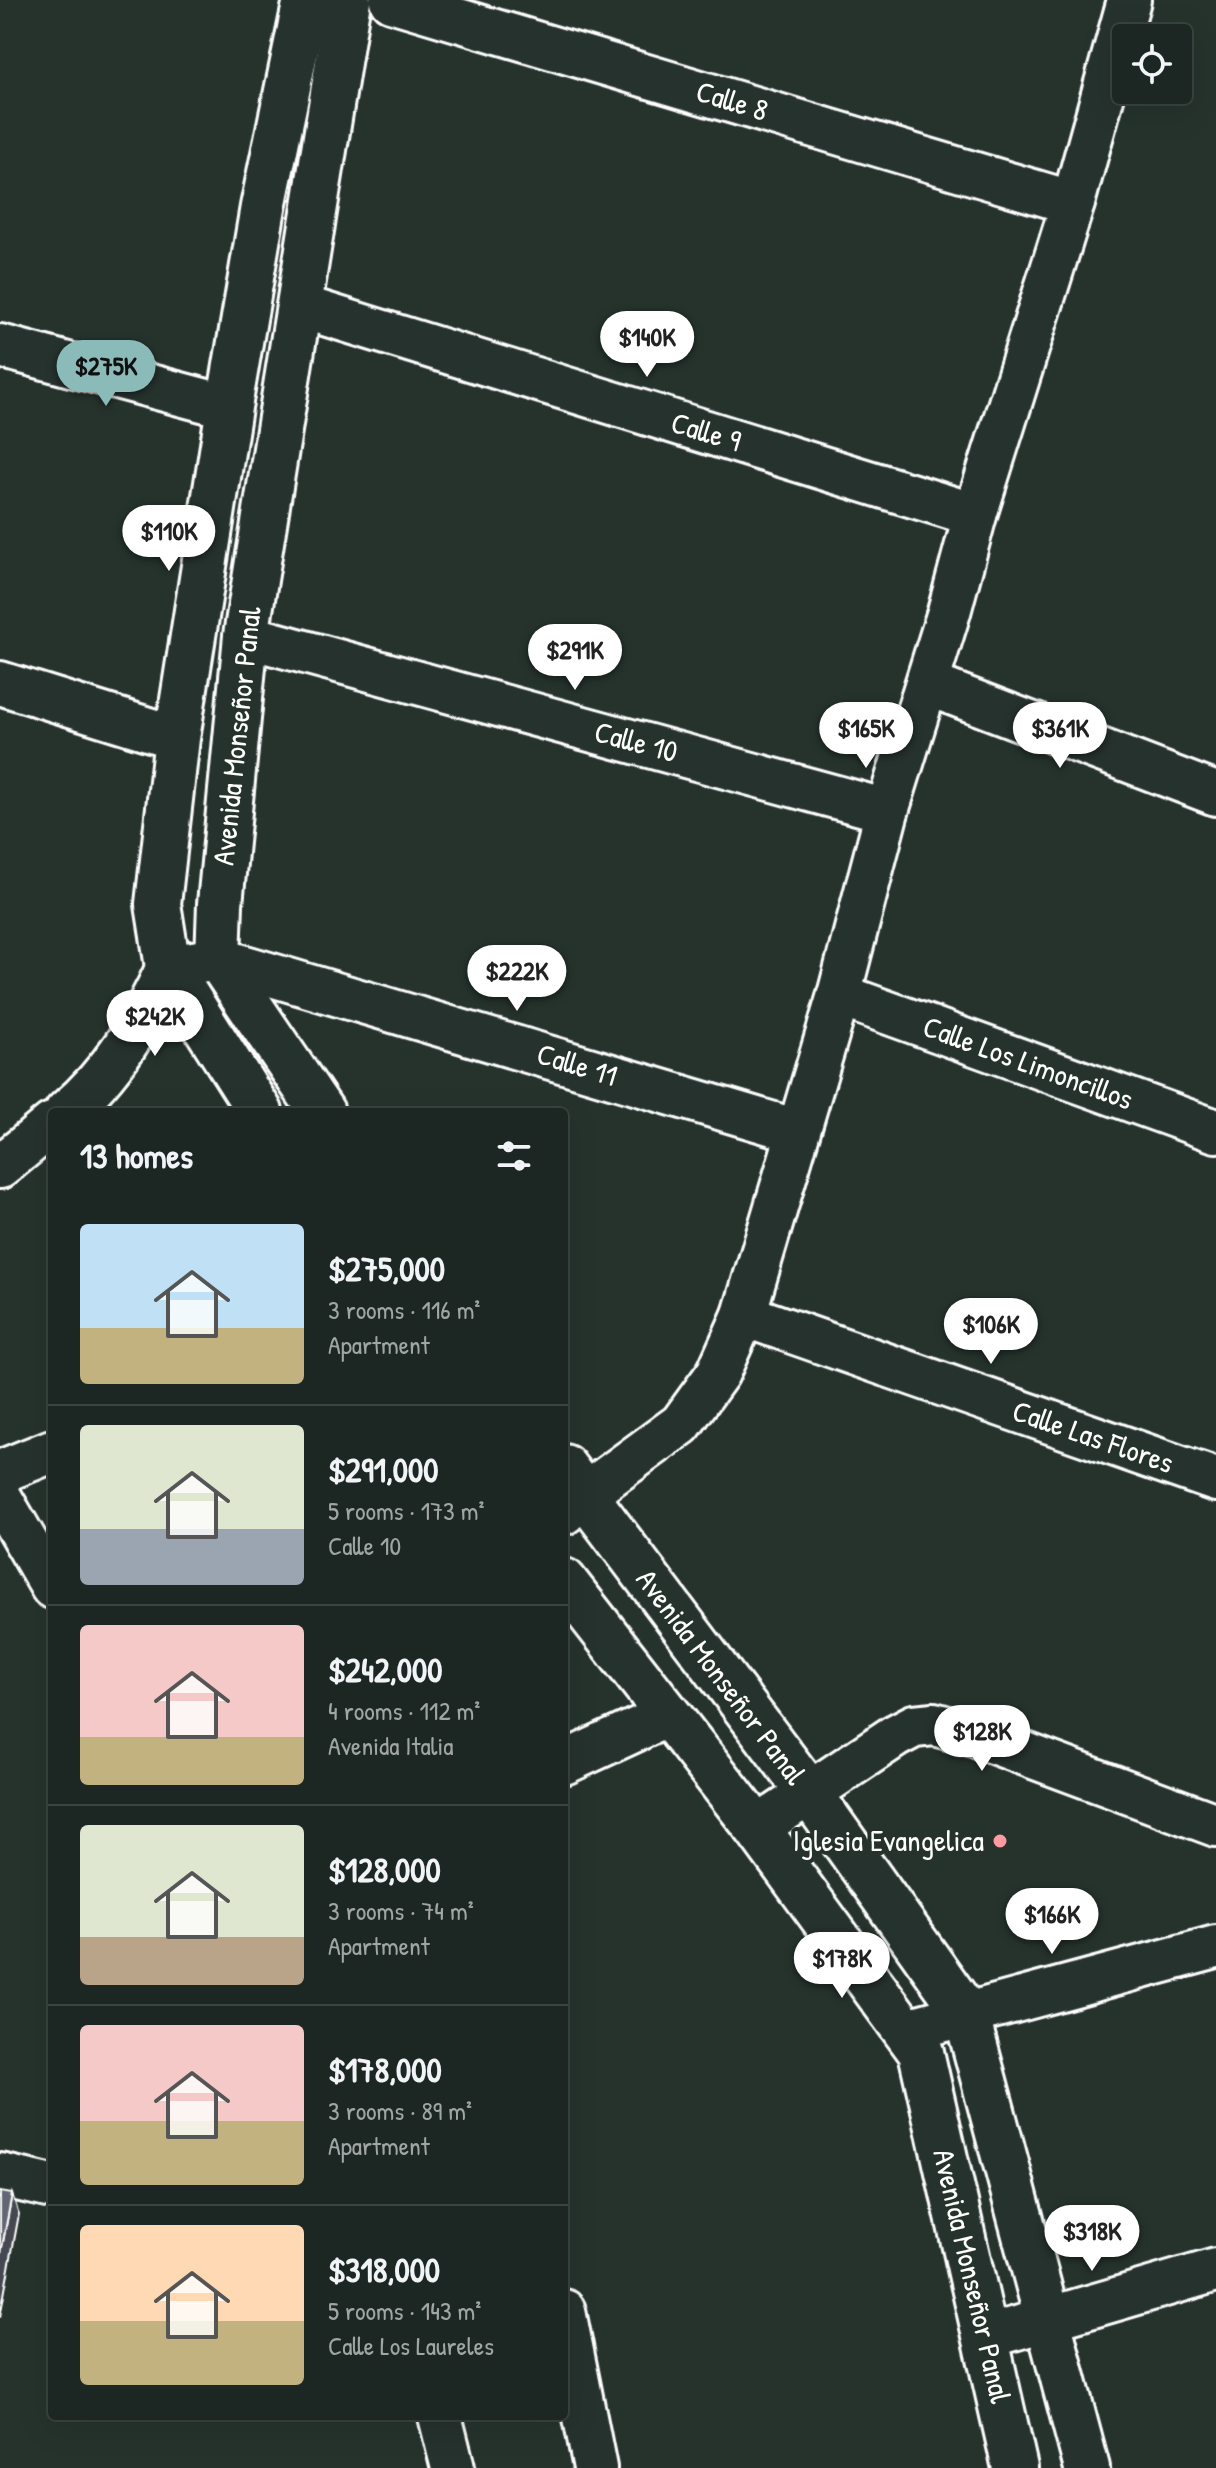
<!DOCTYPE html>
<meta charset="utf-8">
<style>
body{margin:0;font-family:"Patrick Hand",sans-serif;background:#29322f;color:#f1f3f6;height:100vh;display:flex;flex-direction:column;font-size:30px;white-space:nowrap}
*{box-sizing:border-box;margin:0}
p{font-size:26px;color:#a0a5a5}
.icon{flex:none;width:44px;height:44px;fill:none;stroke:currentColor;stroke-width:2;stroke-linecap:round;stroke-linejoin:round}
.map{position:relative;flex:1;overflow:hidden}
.details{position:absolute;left:48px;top:1108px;width:520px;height:1312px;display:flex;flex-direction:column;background:#1c2622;border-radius:8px;box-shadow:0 8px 32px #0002,0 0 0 2px #3a4340}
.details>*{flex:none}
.fabs{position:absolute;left:1112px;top:24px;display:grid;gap:16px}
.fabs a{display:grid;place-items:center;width:80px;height:80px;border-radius:8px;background:#1c2622;box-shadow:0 8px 32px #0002,0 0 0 2px #3a4340;font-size:40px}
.price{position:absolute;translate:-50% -68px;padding:0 18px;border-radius:28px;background:#fff;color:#222;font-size:26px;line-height:52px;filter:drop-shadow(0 2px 4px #0008)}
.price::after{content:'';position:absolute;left:50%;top:48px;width:24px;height:18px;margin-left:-12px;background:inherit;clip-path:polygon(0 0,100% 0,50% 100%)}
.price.active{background:#8bbbb9;color:#111}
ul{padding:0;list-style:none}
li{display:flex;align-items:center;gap:24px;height:200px;padding:0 32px}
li+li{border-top:2px solid #3a4340}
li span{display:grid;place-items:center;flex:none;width:224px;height:160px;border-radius:8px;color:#555}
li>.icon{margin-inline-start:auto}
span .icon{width:96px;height:96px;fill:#fffc;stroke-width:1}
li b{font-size:34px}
h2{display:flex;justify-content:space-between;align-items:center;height:96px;padding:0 32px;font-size:34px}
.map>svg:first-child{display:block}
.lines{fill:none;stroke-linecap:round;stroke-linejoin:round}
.street-casing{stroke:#fff;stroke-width:48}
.secondary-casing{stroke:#fff;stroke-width:50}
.street{stroke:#26332d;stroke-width:42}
.secondary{stroke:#26332d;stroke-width:44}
.shaded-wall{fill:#454751;stroke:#fff;stroke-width:2}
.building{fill:#626674;stroke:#fff;stroke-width:2}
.poi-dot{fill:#ff9aa2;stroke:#26332d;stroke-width:3}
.labels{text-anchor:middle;stroke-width:8;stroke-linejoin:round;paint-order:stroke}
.street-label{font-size:30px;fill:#fff;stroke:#26332d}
.poi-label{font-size:30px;fill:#fff;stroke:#26332d;text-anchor:end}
</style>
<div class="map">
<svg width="1216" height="2468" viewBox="0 0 1216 2468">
<rect width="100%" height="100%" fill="#26332d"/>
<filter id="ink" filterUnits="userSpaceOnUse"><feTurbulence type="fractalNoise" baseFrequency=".0125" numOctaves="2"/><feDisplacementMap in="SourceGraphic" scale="16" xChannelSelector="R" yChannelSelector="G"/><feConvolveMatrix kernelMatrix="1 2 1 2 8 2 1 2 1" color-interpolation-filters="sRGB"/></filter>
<g filter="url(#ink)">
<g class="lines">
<g class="street-casing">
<g id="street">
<path d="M391,0L1073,203"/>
<path d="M299,306L975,515"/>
<path d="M0,346L229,407"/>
<path d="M246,636L887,811"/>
<path d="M0,683L177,738"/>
<path d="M928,684L1216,794"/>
<path d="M839,995L1216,1131"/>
<path d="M66,1112C112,1074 143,1021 168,967L218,959L797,1131"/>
<path d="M0,1167L52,1124"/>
<path d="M744,1315L1216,1480"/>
<path d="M0,1472L52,1451"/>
<path d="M0,1497L52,1587"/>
<path d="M564,1513L584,1495L681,1424L718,1373L744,1315L839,995L887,811L949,612L975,515L1073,203L1129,0"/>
<path d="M564,1763L668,1715"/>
<path d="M757,1828L895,1736L914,1726L934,1724L977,1736L1216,1825"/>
<path d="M907,2030L1216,1947"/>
<path d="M0,2175L52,2187"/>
<path d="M564,2311L595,2468"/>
<path d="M986,2337L1216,2270"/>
<path d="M440,2416L453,2468"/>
</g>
</g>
<g class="secondary-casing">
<g id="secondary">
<path d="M260,1112L168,967L158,904L177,738L229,407L263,207L306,0"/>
<path d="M322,1112L218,959L220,904L246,636L348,0"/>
<path d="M564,1467L808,1791L966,2013L1087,2468"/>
<path d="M564,1581L757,1828L921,2052L1015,2468"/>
</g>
</g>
<use href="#street" class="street"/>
<use href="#secondary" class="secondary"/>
</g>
<path class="shaded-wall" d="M12,2194L19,2214L0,2317V2258Z"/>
<path class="building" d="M0,2192L12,2194L0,2258Z"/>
</g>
<circle class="poi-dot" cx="1000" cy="1841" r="8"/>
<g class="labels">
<g class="street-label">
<text transform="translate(732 101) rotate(17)" y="10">Calle 8</text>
<text transform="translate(706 432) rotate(17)" y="10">Calle 9</text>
<text transform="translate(237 736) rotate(-84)" y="10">Avenida Monseñor Panal</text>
<text transform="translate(636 742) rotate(15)" y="10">Calle 10</text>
<text transform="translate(1028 1063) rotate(20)" y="10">Calle Los Limoncillos</text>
<text transform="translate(577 1065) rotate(17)" y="10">Calle 11</text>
<text transform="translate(1093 1437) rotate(19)" y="10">Calle Las Flores</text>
<text transform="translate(721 1677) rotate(53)" y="10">Avenida Monseñor Panal</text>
<text transform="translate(972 2276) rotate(77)" y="10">Avenida Monseñor Panal</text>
</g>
<g class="poi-label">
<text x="984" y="1851">Iglesia Evangelica</text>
</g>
</g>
</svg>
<div class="fabs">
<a><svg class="icon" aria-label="locate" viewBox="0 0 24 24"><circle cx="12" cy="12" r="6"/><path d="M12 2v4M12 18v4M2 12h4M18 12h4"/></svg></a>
</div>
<b class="price" style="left:647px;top:379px">$140K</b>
<b class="price active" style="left:106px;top:408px">$275K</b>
<b class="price" style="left:169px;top:573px">$110K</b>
<b class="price" style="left:575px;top:692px">$291K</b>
<b class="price" style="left:866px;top:770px">$165K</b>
<b class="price" style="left:1060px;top:770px">$361K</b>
<b class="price" style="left:517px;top:1013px">$222K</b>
<b class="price" style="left:155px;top:1058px">$242K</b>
<b class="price" style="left:991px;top:1366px">$106K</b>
<b class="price" style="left:982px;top:1773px">$128K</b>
<b class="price" style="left:1052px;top:1956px">$166K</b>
<b class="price" style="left:842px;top:2000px">$178K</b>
<b class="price" style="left:1092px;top:2273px">$318K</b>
<section class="details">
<h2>13 homes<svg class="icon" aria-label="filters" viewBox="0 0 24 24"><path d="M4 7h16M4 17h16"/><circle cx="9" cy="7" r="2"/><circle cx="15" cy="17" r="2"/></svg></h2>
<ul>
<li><span style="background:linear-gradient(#bfe0f5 65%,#c2b280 0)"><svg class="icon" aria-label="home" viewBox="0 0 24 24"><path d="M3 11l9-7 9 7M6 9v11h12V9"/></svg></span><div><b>$275,000</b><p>3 rooms · 116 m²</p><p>Apartment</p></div></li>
<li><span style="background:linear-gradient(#dfe7d0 65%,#9aa5b1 0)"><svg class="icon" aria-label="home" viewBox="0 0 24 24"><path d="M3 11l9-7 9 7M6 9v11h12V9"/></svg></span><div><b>$291,000</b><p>5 rooms · 173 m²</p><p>Calle 10</p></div></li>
<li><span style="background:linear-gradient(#f6c9c9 70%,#c2b280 0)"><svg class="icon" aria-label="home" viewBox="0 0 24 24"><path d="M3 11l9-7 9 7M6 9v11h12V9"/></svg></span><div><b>$242,000</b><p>4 rooms · 112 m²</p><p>Avenida Italia</p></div></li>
<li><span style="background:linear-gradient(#dfe7d0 70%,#b9a48a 0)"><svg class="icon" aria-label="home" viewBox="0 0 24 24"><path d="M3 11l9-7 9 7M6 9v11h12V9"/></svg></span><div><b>$128,000</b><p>3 rooms · 74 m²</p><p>Apartment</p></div></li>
<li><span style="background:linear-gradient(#f6c9c9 60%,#c2b280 0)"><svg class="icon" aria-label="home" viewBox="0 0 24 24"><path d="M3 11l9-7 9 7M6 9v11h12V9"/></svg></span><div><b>$178,000</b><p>3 rooms · 89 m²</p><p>Apartment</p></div></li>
<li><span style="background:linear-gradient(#ffd9b3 60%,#c2b280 0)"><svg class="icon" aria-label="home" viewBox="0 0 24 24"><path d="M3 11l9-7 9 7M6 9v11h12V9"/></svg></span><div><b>$318,000</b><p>5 rooms · 143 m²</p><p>Calle Los Laureles</p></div></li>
</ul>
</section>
</div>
